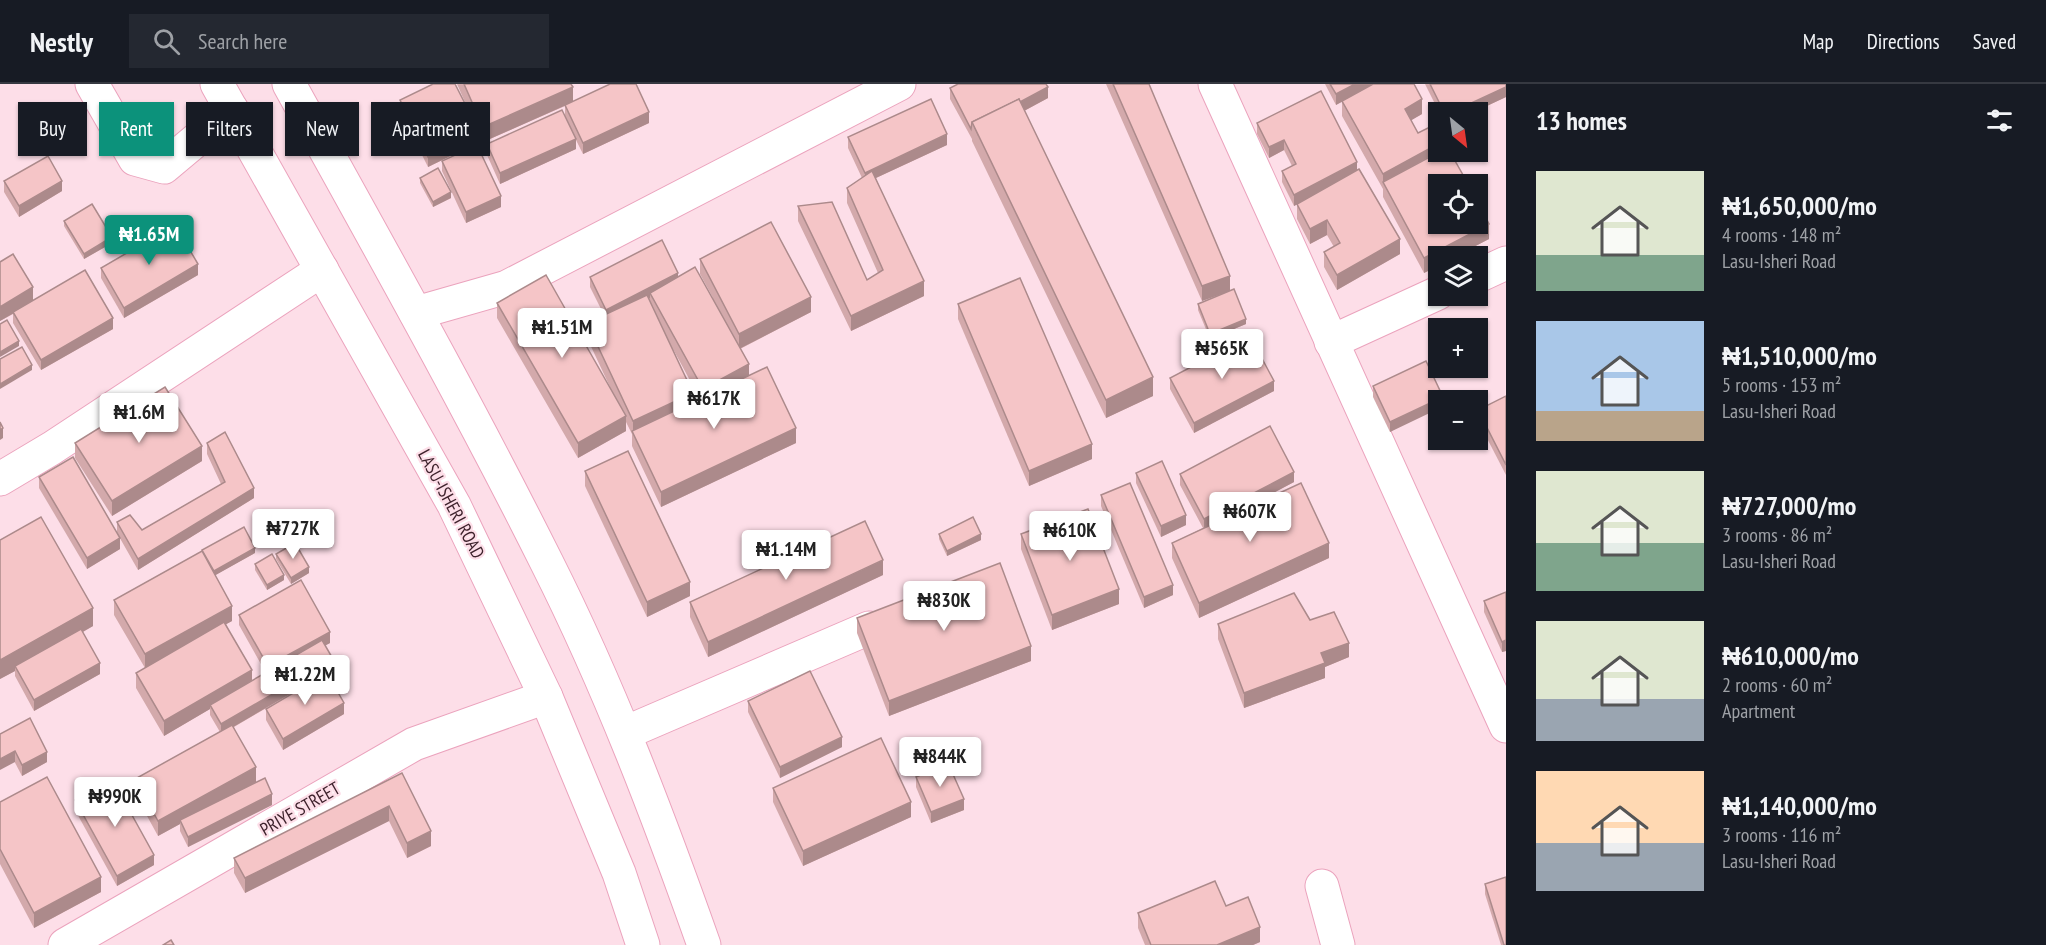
<!DOCTYPE html>
<meta charset="utf-8">
<style>
body{margin:0;font-family:"PT Sans Narrow",sans-serif;background:#242831;color:#f1f3f6;height:100vh;display:flex;flex-direction:column;font-size:22px;white-space:nowrap}
*{box-sizing:border-box;margin:0}
p{font-size:20px;color:#9ea1a6}
.icon{flex:none;width:33px;height:33px;fill:none;stroke:currentColor;stroke-width:2;stroke-linecap:round;stroke-linejoin:round}
.map{position:relative;flex:1;overflow:hidden}
.side{display:flex;flex-direction:column;background:#171b24;width:540px}
.side>*{flex:none}
.hud{position:absolute;left:18px;top:18px;width:570px;height:54px;display:flex;gap:12px}
.needle{width:39px;rotate:151deg}
.fabs{position:absolute;left:1428px;top:18px;display:grid;gap:12px}
.fabs a{display:grid;place-items:center;width:60px;height:60px;border-radius:0px;background:#171b24;box-shadow:0 2px 4px #0004;font-size:30px}
.price{position:absolute;translate:-50% -51px;padding:0 14px;border-radius:6px;background:#fff;color:#222;font-size:20px;line-height:39px;filter:drop-shadow(0 2px 3px #0008)}
.price::after{content:'';position:absolute;left:50%;top:36px;width:18px;height:14px;margin-left:-9px;background:inherit;clip-path:polygon(0 0,100% 0,50% 100%)}
.price.active{background:#0c927b;color:#fff}
ul{padding:0;list-style:none}
li{display:flex;align-items:center;gap:18px;height:150px;padding:0 30px}
li span{display:grid;place-items:center;flex:none;width:168px;height:120px;border-radius:0px;color:#555}
li>.icon{margin-inline-start:auto}
span .icon{width:72px;height:72px;fill:#fffc;stroke-width:1}
li b{font-size:26px}
h2{display:flex;justify-content:space-between;align-items:center;height:72px;padding:0 30px;font-size:26px}
.chip{padding:0 21px;border-radius:0px;background:#171b24;box-shadow:0 2px 4px #0004;font-size:21px;line-height:54px}
.chip.active{background:#0c927b;color:#fff}
header{display:flex;align-items:center;gap:36px;box-sizing:border-box;height:84px;padding:0 30px;background:#171b24;border-bottom:2px solid #363941}
header strong{font-size:28px}
nav{display:flex;gap:33px;margin-inline-start:auto;font-size:21px}
.search{width:420px;height:54px;background:#242831;display:flex;align-items:center;gap:15px;box-sizing:border-box;padding:0 21px;border-radius:0px;color:#9ea1a6;font-size:22px}
main{display:flex;flex:1;min-height:0}
.map>svg:first-child{display:block}
.lines{fill:none;stroke-linecap:round;stroke-linejoin:round}
.minor-casing{stroke:#eba3bd;stroke-width:35}
.major-casing{stroke:#eba3bd;stroke-width:35}
.minor{stroke:#fff;stroke-width:33}
.major{stroke:#fff;stroke-width:33}
.wall{fill:#d3a9ab;fill-rule:evenodd}
.shaded-wall{fill:#ac8a8b}
.building{fill:#f5c5c7;stroke:#ac8a8b;stroke-width:1.5}
.labels{text-anchor:middle;stroke-width:4.5;stroke-linejoin:round;paint-order:stroke}
.street-label{font-size:18px;fill:#3e222c;stroke:#fddee8}
</style>
<header>
<strong>Nestly</strong>
<div class="search"><svg class="icon" aria-label="search" viewBox="0 0 24 24"><circle cx="10" cy="10" r="6"/><path d="M15 15l6 6"/></svg>Search here</div>
<nav><a>Map</a><a>Directions</a><a>Saved</a></nav>
</header>
<main>
<div class="map">
<svg width="1506" height="861" viewBox="0 0 1506 861">
<rect width="100%" height="100%" fill="#fddee8"/>
<g class="lines">
<g class="minor-casing">
<g id="minor">
<path d="M92,0L135,75L164,83L232,26"/>
<path d="M1215,0L1506,642"/>
<path d="M1478,192L1506,179"/>
<path d="M416,229L507,203L899,0"/>
<path d="M1331,258L1438,209"/>
<path d="M0,395L52,364L322,186"/>
<path d="M625,649L869,544"/>
<path d="M1322,802L1338,861"/>
<path d="M65,861L414,660L546,613"/>
</g>
</g>
<g class="major-casing">
<g id="major">
<path d="M217,0L454,421L546,613L619,789L643,861"/>
<path d="M289,0C377,159 466,317 547,479C609,602 658,731 704,861"/>
</g>
</g>
<use href="#minor" class="minor"/>
<use href="#major" class="major"/>
</g>
<g class="wall">
<path d="M457,0H571L573,17L649,39L583,70L576,56V65L500,100L487,71V60L565,30V22L483,58L479,49V58L428,83L400,27V16L472,34Z"/>
<path d="M1106,0H1149L1230,207L1246,240L1210,255L1198,226V220L1227,208L1202,217Z"/>
<path d="M1325,0H1414L1422,30L1411,36L1418,49L1438,68L1463,100H1438V140L1489,155L1424,189L1383,113V105L1342,32V17L1336,21Z"/>
<path d="M1425,0H1506V13L1474,28H1439Z"/>
<path d="M950,4L1048,14L1024,27L1153,312L1106,334L972,57V55L950,15Z"/>
<path d="M1257,39L1357,86L1400,170L1337,206L1324,183V168L1334,163L1327,151L1310,160L1297,135V120L1307,115L1294,122L1282,98V87L1292,82L1284,66L1269,74L1257,50Z"/>
<path d="M848,53L947,61L876,94L924,212L851,247L798,137V122L867,196L878,189L847,119V104L862,94L848,64Z"/>
<path d="M442,77L501,123L466,139L442,87Z"/>
<path d="M420,94L451,114L433,123L420,99Z"/>
<path d="M4,97L62,107L19,133L4,108Z"/>
<path d="M64,137L112,159L84,175L64,142Z"/>
<path d="M700,175L811,228L740,265L749,292L796,359L661,423L632,362V350L626,338V347L578,374L497,234V219L610,303L587,254V239L604,231L590,203V193H678L713,214L700,190ZM673,265L700,315L693,318Z"/>
<path d="M0,178L33,217L113,245L41,286L13,239V230L0,237Z"/>
<path d="M101,184L198,191L124,234L101,194Z"/>
<path d="M958,220L1092,375L1029,402L958,235Z"/>
<path d="M1170,294L1274,307L1194,349L1170,305Z"/>
<path d="M1373,302L1443,316L1390,348L1373,313Z"/>
<path d="M1506,312V391L1478,337V326Z"/>
<path d="M75,359L202,377L112,432L75,374Z"/>
<path d="M207,359L254,414L138,486L117,449V438L142,446L221,400L207,370Z"/>
<path d="M585,387L690,512L647,533L585,402Z"/>
<path d="M1136,389L1186,441L1161,453L1136,399Z"/>
<path d="M1180,390L1294,398L1230,432L1329,474L1199,534L1172,474V459L1203,444L1180,401Z"/>
<path d="M39,393L120,465L87,485L39,404Z"/>
<path d="M1101,411L1173,511L1144,524L1101,422Z"/>
<path d="M939,450L981,456L947,472L939,455Z"/>
<path d="M1021,450L1119,520L1052,546L1021,465Z"/>
<path d="M0,456L93,542L83,548L100,590L34,627L15,592V587L0,595Z"/>
<path d="M255,469L215,491L232,537L226,540L252,597L266,589L239,541V531L330,559L325,561L333,585L234,643L256,698L243,705L272,721L188,763L180,747V740L158,752L135,710V695L220,648L210,631V625L164,652L136,604V589L145,584L114,531V516Z"/>
<path d="M276,470L309,489L291,500L276,475Z"/>
<path d="M255,480L284,496L267,506L255,486Z"/>
<path d="M883,491L708,573L690,533V518Z"/>
<path d="M1506,508V567L1502,568L1484,528V517Z"/>
<path d="M857,534L1031,577L889,632L857,549Z"/>
<path d="M1310,536L1349,573L1325,583V594L1244,624L1218,555V540Z"/>
<path d="M748,617L842,663L780,694L748,628Z"/>
<path d="M266,625L344,630L283,666L266,636Z"/>
<path d="M0,650L47,678L22,692Z"/>
<path d="M402,689L431,762L407,774L389,737L245,809L234,789V774Z"/>
<path d="M916,693L964,726L931,739L916,703Z"/>
<path d="M773,704L911,733L803,782L773,718Z"/>
<path d="M75,716L154,781L117,802L75,726Z"/>
<path d="M0,718L101,808L34,844L0,780Z"/>
<path d="M1485,800L1506,861H1501L1485,810Z"/>
<path d="M1226,822L1260,858L1253,861H1145L1138,844V829Z"/>
</g>
<g class="shaded-wall">
<path d="M1355,0H1376L1336,21V10Z"/>
<path d="M573,3V18L483,58V43Z"/>
<path d="M1048,3V14L978,52L974,43Z"/>
<path d="M1506,3V13L1474,28H1452Z"/>
<path d="M1422,15V30L1405,40V25Z"/>
<path d="M649,28V39L583,70V59Z"/>
<path d="M479,47V58L428,83V73Z"/>
<path d="M947,50V61L865,99V89Z"/>
<path d="M576,55V65L500,100V89Z"/>
<path d="M1284,56V66L1269,74V63Z"/>
<path d="M1438,60V68L1383,98V105V90Z"/>
<path d="M1357,78V89L1294,122V111Z"/>
<path d="M1463,91V100H1446Z"/>
<path d="M62,97V107L19,133V122Z"/>
<path d="M451,108V114L433,123V118Z"/>
<path d="M501,112V123L466,139V128Z"/>
<path d="M1327,136V151L1310,160V145Z"/>
<path d="M1489,140V155L1456,172H1438V182L1424,189V174Z"/>
<path d="M112,153V159L84,175V170Z"/>
<path d="M1400,155V170L1337,206V191Z"/>
<path d="M198,180V191L124,234V224Z"/>
<path d="M678,189V199L650,209V214L606,236V226Z"/>
<path d="M1230,192V207L1202,217V202Z"/>
<path d="M924,197V212L851,247V232Z"/>
<path d="M33,203V218L0,237V223Z"/>
<path d="M811,213V228L739,265V250Z"/>
<path d="M113,234V245L41,286V276Z"/>
<path d="M1246,235V240L1210,255V250Z"/>
<path d="M19,257V262L0,273V268Z"/>
<path d="M749,280V295L703,320V305Z"/>
<path d="M32,281V286L0,305V300Z"/>
<path d="M1153,293V312L1106,334V316Z"/>
<path d="M1274,297V307L1194,349V339Z"/>
<path d="M693,309V324L633,349V337Z"/>
<path d="M1443,313V316H1438V325L1390,348V338Z"/>
<path d="M626,332V347L578,374V359Z"/>
<path d="M3,344V354L0,356V346Z"/>
<path d="M796,344V359L661,423V408Z"/>
<path d="M1092,360V375L1029,402V387Z"/>
<path d="M202,362V377L112,432V417Z"/>
<path d="M1294,388V398L1204,446V435Z"/>
<path d="M254,404V414L138,486V475Z"/>
<path d="M1186,431V441L1161,453V442Z"/>
<path d="M981,450V456L947,472V467Z"/>
<path d="M120,454V465L87,485V474Z"/>
<path d="M1329,459V474L1199,534V519Z"/>
<path d="M255,464V469L214,492V487Z"/>
<path d="M883,476V491L708,573V558Z"/>
<path d="M309,483V489L291,500V494Z"/>
<path d="M284,491V496L267,506V501Z"/>
<path d="M690,498V512L647,533V518Z"/>
<path d="M1173,501V511L1144,524V513Z"/>
<path d="M1119,505V520L1052,546V531Z"/>
<path d="M232,522V537L145,585V570Z"/>
<path d="M93,524V542L17,585L15,582V587L0,595V576Z"/>
<path d="M330,548V559L268,593V582Z"/>
<path d="M1506,556V567L1502,568V558Z"/>
<path d="M1349,559V573L1325,583V594L1244,624V609L1321,569Z"/>
<path d="M1031,562V577L889,632V617Z"/>
<path d="M333,575V585L221,650V640Z"/>
<path d="M100,579V590L34,627V616Z"/>
<path d="M252,586V601L210,621V625L164,652V637Z"/>
<path d="M344,619V630L283,666V655Z"/>
<path d="M842,653V663L780,694V683Z"/>
<path d="M15,667V678L0,686V675Z"/>
<path d="M47,668V678L22,692V681Z"/>
<path d="M256,683V698L181,739L180,736V740L158,752V737Z"/>
<path d="M272,710V721L188,763V753Z"/>
<path d="M964,715V726L931,739V728Z"/>
<path d="M911,718V733L803,782V767Z"/>
<path d="M389,722V737L245,809V794Z"/>
<path d="M431,747V762L407,774V759Z"/>
<path d="M154,771V781L117,802V792Z"/>
<path d="M101,793V808L34,844V829Z"/>
<path d="M1260,843V858L1253,861H1217Z"/>
</g>
<g class="building">
<path d="M433,0H455L479,47L428,73L400,16Z"/>
<path d="M464,0H571L573,3L483,43Z"/>
<path d="M610,0H636L649,28L583,59L565,21Z"/>
<path d="M958,0H1046L1048,3L1020,18L1019,15L972,38L971,45L950,4Z"/>
<path d="M1113,0H1149L1230,192L1202,202Z"/>
<path d="M1330,0H1355L1336,10Z"/>
<path d="M1373,0H1414L1422,15L1405,25L1418,49L1436,40L1438,44V60L1383,90L1342,17Z"/>
<path d="M1430,0H1506V3L1452,28H1444Z"/>
<path d="M1321,7L1357,78L1294,111L1282,87L1296,80L1284,56L1269,63L1257,39Z"/>
<path d="M931,15L947,50L865,89L848,53Z"/>
<path d="M1019,15L1153,293L1106,316L972,38Z"/>
<path d="M562,26L576,55L500,89L487,60Z"/>
<path d="M477,61L501,112L466,128L442,77Z"/>
<path d="M1439,68H1450L1463,91L1446,100H1438V140H1478V118L1489,140L1424,174L1383,98Z"/>
<path d="M48,72L62,97L19,122L4,97Z"/>
<path d="M438,84L451,108L433,118L420,94Z"/>
<path d="M1359,85L1400,155L1337,191L1324,168L1340,159L1327,136L1310,145L1297,120Z"/>
<path d="M872,87L924,197L851,232L798,122L832,118L867,196L883,186L847,104Z"/>
<path d="M92,120L112,153L84,170L64,137Z"/>
<path d="M771,138L811,213L739,250L700,175Z"/>
<path d="M175,141L198,180L124,224L101,184Z"/>
<path d="M662,156L678,189L606,226L590,193Z"/>
<path d="M13,170L33,203L0,223V178Z"/>
<path d="M695,183L749,280L703,305L650,209Z"/>
<path d="M85,186L113,234L41,276L13,228Z"/>
<path d="M546,191L626,332L578,359L497,219Z"/>
<path d="M1020,194L1092,360L1029,387L958,220Z"/>
<path d="M1234,205L1246,235L1210,250L1198,220Z"/>
<path d="M647,211L693,309L633,337L587,239Z"/>
<path d="M7,236L19,257L0,268V240Z"/>
<path d="M1250,252L1274,297L1194,339L1170,294Z"/>
<path d="M22,263L32,281L0,300V275Z"/>
<path d="M1426,277L1443,313L1390,338L1373,302Z"/>
<path d="M767,283L796,344L661,408L632,347Z"/>
<path d="M165,303L202,362L112,417L75,359Z"/>
<path d="M1506,312V381L1478,326Z"/>
<path d="M0,338L3,344L0,346Z"/>
<path d="M1270,342L1294,388L1204,435L1180,390Z"/>
<path d="M225,348L254,404L138,475L117,438L130,431L142,446L225,398L207,359Z"/>
<path d="M628,367L690,498L647,518L585,387Z"/>
<path d="M73,373L120,454L87,474L39,393Z"/>
<path d="M1162,377L1186,431L1161,442L1136,389Z"/>
<path d="M1130,399L1173,501L1144,513L1101,411Z"/>
<path d="M1301,399L1329,459L1199,519L1172,459Z"/>
<path d="M1088,425L1119,505L1052,531L1021,450Z"/>
<path d="M41,433L93,524L0,576V456Z"/>
<path d="M973,433L981,450L947,467L939,450Z"/>
<path d="M865,437L883,476L708,558L690,518Z"/>
<path d="M244,443L255,464L214,487L202,466Z"/>
<path d="M295,459L309,483L291,494L276,470Z"/>
<path d="M202,467L232,522L145,570L114,516Z"/>
<path d="M272,470L284,491L267,501L255,480Z"/>
<path d="M1000,479L1031,562L889,617L857,534Z"/>
<path d="M301,496L330,548L268,582L239,531Z"/>
<path d="M1506,508V556L1502,558L1484,517Z"/>
<path d="M1294,509L1310,536L1334,528L1349,559L1321,569L1325,579L1244,609L1218,540Z"/>
<path d="M224,538L252,586L164,637L136,589Z"/>
<path d="M81,545L100,579L34,616L15,582Z"/>
<path d="M322,556L333,575L221,640L210,621Z"/>
<path d="M810,587L842,653L780,683L748,617Z"/>
<path d="M327,589L344,619L283,655L266,625Z"/>
<path d="M30,634L47,668L22,681L15,667L0,675V650Z"/>
<path d="M232,641L256,683L158,737L135,695Z"/>
<path d="M881,654L911,718L803,767L773,704Z"/>
<path d="M948,679L964,715L931,728L916,693Z"/>
<path d="M402,689L431,747L407,759L389,722L245,794L234,774Z"/>
<path d="M47,693L101,793L34,829L0,765V718Z"/>
<path d="M265,694L272,710L188,753L180,736Z"/>
<path d="M112,695L154,771L117,792L75,716Z"/>
<path d="M1506,793V861H1504L1485,800Z"/>
<path d="M1215,797L1226,822L1248,813L1260,843L1217,861H1151L1138,829Z"/>
<path d="M171,856L174,861H163Z"/>
</g>
<g class="labels">
<g class="street-label">
<text transform="translate(451 420) rotate(62)" y="6">LASU-ISHERI ROAD</text>
<text transform="translate(300 725) rotate(-30)" y="6">PRIYE STREET</text>
</g>
</g>
</svg>
<div class="fabs">
<a><svg class="needle" viewBox="-14 -14 28 28"><path d="M0-13l5 13h-10z" fill="#e53935"/><path d="M0 13l5-13h-10z" fill="#9ea1a6"/></svg></a>
<a><svg class="icon" aria-label="locate" viewBox="0 0 24 24"><circle cx="12" cy="12" r="6"/><path d="M12 2v4M12 18v4M2 12h4M18 12h4"/></svg></a>
<a><svg class="icon" aria-label="layers" viewBox="0 0 24 24"><path d="M12 4l9 5-9 5-9-5zM3 14l9 5 9-5"/></svg></a>
<a>+</a>
<a>−</a>
</div>
<b class="price active" style="left:149px;top:182px">₦1.65M</b>
<b class="price" style="left:562px;top:275px">₦1.51M</b>
<b class="price" style="left:1222px;top:296px">₦565K</b>
<b class="price" style="left:714px;top:346px">₦617K</b>
<b class="price" style="left:139px;top:360px">₦1.6M</b>
<b class="price" style="left:1250px;top:459px">₦607K</b>
<b class="price" style="left:293px;top:476px">₦727K</b>
<b class="price" style="left:1070px;top:478px">₦610K</b>
<b class="price" style="left:786px;top:497px">₦1.14M</b>
<b class="price" style="left:944px;top:548px">₦830K</b>
<b class="price" style="left:305px;top:622px">₦1.22M</b>
<b class="price" style="left:940px;top:704px">₦844K</b>
<b class="price" style="left:115px;top:744px">₦990K</b>
<div class="hud">
<a class="chip">Buy</a>
<a class="chip active">Rent</a>
<a class="chip">Filters</a>
<a class="chip">New</a>
<a class="chip">Apartment</a>
</div>
</div>
<section class="side">
<h2>13 homes<svg class="icon" aria-label="filters" viewBox="0 0 24 24"><path d="M4 7h16M4 17h16"/><circle cx="9" cy="7" r="2"/><circle cx="15" cy="17" r="2"/></svg></h2>
<ul>
<li><span style="background:linear-gradient(#dfe7d0 70%,#7fa58c 0)"><svg class="icon" aria-label="home" viewBox="0 0 24 24"><path d="M3 11l9-7 9 7M6 9v11h12V9"/></svg></span><div><b>₦1,650,000/mo</b><p>4 rooms · 148 m²</p><p>Lasu-Isheri Road</p></div></li>
<li><span style="background:linear-gradient(#a9c7e8 75%,#b9a48a 0)"><svg class="icon" aria-label="home" viewBox="0 0 24 24"><path d="M3 11l9-7 9 7M6 9v11h12V9"/></svg></span><div><b>₦1,510,000/mo</b><p>5 rooms · 153 m²</p><p>Lasu-Isheri Road</p></div></li>
<li><span style="background:linear-gradient(#dfe7d0 60%,#7fa58c 0)"><svg class="icon" aria-label="home" viewBox="0 0 24 24"><path d="M3 11l9-7 9 7M6 9v11h12V9"/></svg></span><div><b>₦727,000/mo</b><p>3 rooms · 86 m²</p><p>Lasu-Isheri Road</p></div></li>
<li><span style="background:linear-gradient(#dfe7d0 65%,#9aa5b1 0)"><svg class="icon" aria-label="home" viewBox="0 0 24 24"><path d="M3 11l9-7 9 7M6 9v11h12V9"/></svg></span><div><b>₦610,000/mo</b><p>2 rooms · 60 m²</p><p>Apartment</p></div></li>
<li><span style="background:linear-gradient(#ffd9b3 60%,#9aa5b1 0)"><svg class="icon" aria-label="home" viewBox="0 0 24 24"><path d="M3 11l9-7 9 7M6 9v11h12V9"/></svg></span><div><b>₦1,140,000/mo</b><p>3 rooms · 116 m²</p><p>Lasu-Isheri Road</p></div></li>
</ul>
</section>
</main>
